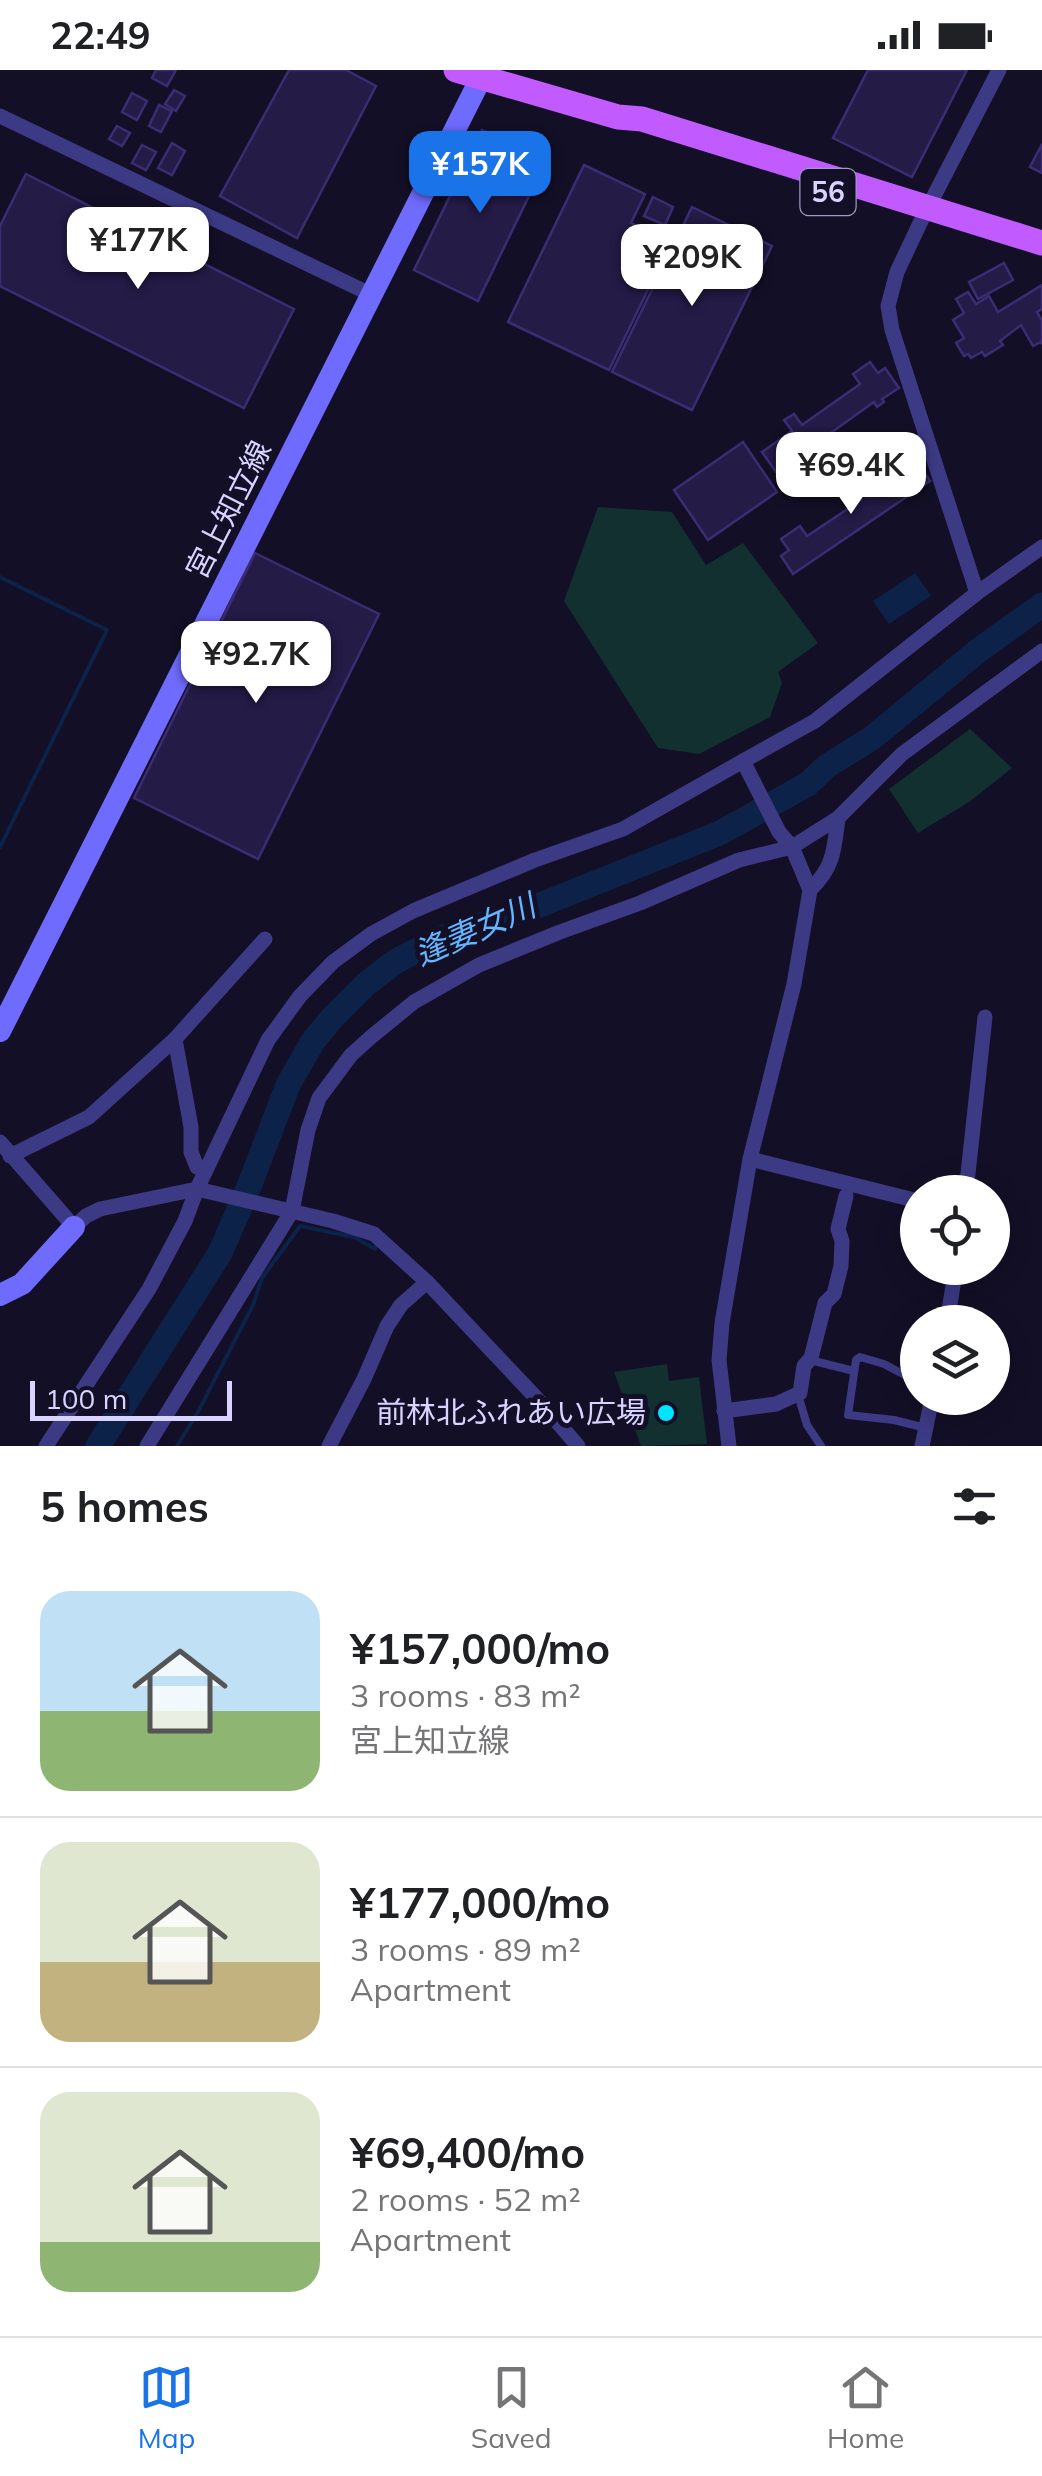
<!DOCTYPE html>
<meta charset="utf-8">
<style>
body{margin:0;font-family:Mulish,"Noto Sans JP",sans-serif;background:#f2f2f2;color:#202124;height:100vh;display:flex;flex-direction:column;font-size:38px;white-space:nowrap}
*{box-sizing:border-box;margin:0}
p{font-size:32px;color:#757577}
.icon{flex:none;width:55px;height:55px;fill:none;stroke:currentColor;stroke-width:2;stroke-linecap:round;stroke-linejoin:round}
.map{position:relative;height:1376px;overflow:hidden}
.sheet{display:flex;flex-direction:column;background:#fff;flex:1}
.sheet>*{flex:none}
.buttons{position:absolute;left:900px;top:1105px;display:grid;gap:20px}
.buttons a{display:grid;place-items:center;width:110px;height:110px;border-radius:50%;background:#fff;box-shadow:0 5px 25px #0003;font-size:50px}
.scale{position:absolute;left:30px;bottom:25px;width:202px;box-sizing:border-box;padding-left:10px;border:5px solid #d9d4ff;border-top:0;font-size:28px;line-height:35px;white-space:nowrap;color:#d9d4ff;-webkit-text-stroke:8px #130f26;paint-order:stroke}
.price{position:absolute;translate:-50% -85px;padding:0 22px;border-radius:20px;background:#fff;color:#222;font-size:32px;line-height:65px;filter:drop-shadow(0 2px 5px #0008)}
.price::after{content:'';position:absolute;left:50%;top:60px;width:30px;height:22px;margin-left:-15px;background:inherit;clip-path:polygon(0 0,100% 0,50% 100%)}
.price.selected{background:#1a73e8;color:#fff}
ul{padding:0;list-style:none}
li{display:flex;align-items:center;gap:30px;height:250px;padding:0 40px}
li+li{border-top:2px solid #e0e0e0}
li span{display:grid;place-items:center;flex:none;width:280px;height:200px;border-radius:30px;color:#555}
li>.icon{margin-inline-start:auto}
span .icon{width:120px;height:120px;fill:#fffc;stroke-width:1}
li b{font-size:42px}
h2{display:flex;justify-content:space-between;align-items:center;height:120px;padding:0 40px;font-size:42px}
.status{display:flex;justify-content:space-between;align-items:center;height:70px;padding:0 50px;background:#fff;direction:ltr}
.status svg{height:28px;fill:currentColor}
.menu{display:flex;justify-content:space-around;align-items:center;height:140px;border-top:2px solid #e0e0e0;background:#fff;font-size:28px;color:#757577}
.menu a{display:grid;justify-items:center;gap:5px}
.menu .selected{color:#1a73e8}
.map>svg:first-child{display:block}
.green{fill:#12302f}
.water{fill:#0c2248}
.lines{fill:none;stroke-linecap:round;stroke-linejoin:round}
.stream{stroke:#0c2248;stroke-width:4}
.river{stroke:#0c2248;stroke-width:25}
.building{fill:#241b47;stroke:#3b2d73;stroke-width:2.5}
.lane{stroke:#3d3a85;stroke-width:8}
.street{stroke:#3d3a85;stroke-width:15}
.secondary{stroke:#6f6bff;stroke-width:22}
.primary{stroke:#c25bff;stroke-width:25}
.poi-dot{fill:#00e5ff;stroke:#130f26;stroke-width:4}
.labels{text-anchor:middle;stroke-width:10;stroke-linejoin:round;paint-order:stroke}
.shield{fill:#130f26;stroke:#9e99be;stroke-width:2.5}
.shield-label{font-size:28px;font-weight:bold;fill:#d9d4ff}
.street-label{font-size:30px;fill:#d9d4ff;stroke:#130f26}
.poi-label{font-size:30px;fill:#d9d4ff;stroke:#130f26;text-anchor:end}
.water-label{font-size:32px;font-style:italic;fill:#62b6ff;stroke:#130f26}
</style>
<div class="status"><b>22:49</b><svg viewBox="0 0 49 12"><path d="M0 12V9h3v3zM5 12V6h3v6zM10 12V3h3v9zM15 12V0h3v12zM26 1h20v11H26zM47 4h2v5h-2z"/></svg></div>
<div class="map">
<svg width="1042" height="1376" viewBox="0 0 1042 1376">
<rect width="100%" height="100%" fill="#130f26"/>
<g class="green">
<path d="M598,437L672,442L706,495L743,473L818,573L778,602L782,613L770,647L699,684L658,678L564,531Z"/>
<path d="M970,659L1012,698L969,732L918,763L889,719Z"/>
<path d="M667,1294L669,1311L699,1307L707,1374L641,1376L614,1302Z"/>
</g>
<path class="water" d="M915,503L931,526L889,554L873,531Z"/>
<g class="lines">
<g class="stream">
<path d="M0,507L107,560L0,777"/>
<path d="M177,1376L198,1342L253,1235L262,1208L300,1156L354,1167L375,1179L376,1176"/>
</g>
<path class="river" d="M98,1376L220,1183L250,1114L288,1015L313,971L333,947L365,915L396,891L444,867L530,839L720,763L808,714L827,696L872,668L979,580L1042,535"/>
</g>
<g class="building">
<path d="M156,0H176L167,16L152,8Z"/>
<path d="M289,0H346L376,16L297,168L220,126Z"/>
<path d="M868,0H967L912,107L833,68Z"/>
<path d="M174,20L185,26L176,41L165,34Z"/>
<path d="M132,23L147,31L137,50L122,42Z"/>
<path d="M159,35L172,41L161,62L149,56Z"/>
<path d="M117,56L130,63L122,76L109,69Z"/>
<path d="M482,60L546,91L478,231L414,200Z"/>
<path d="M172,73L185,81L172,105L158,98Z"/>
<path d="M1042,74V103L1030,97Z"/>
<path d="M142,75L156,82L146,100L132,93Z"/>
<path d="M584,95L645,124L631,153L671,172L609,300L508,252Z"/>
<path d="M26,104L294,239L244,338L0,216V156Z"/>
<path d="M653,127L673,137L665,155L644,146Z"/>
<path d="M692,137L772,176L692,340L612,302Z"/>
<path d="M1004,193L1013,210L978,229L969,212Z"/>
<path d="M1042,215V239L1037,242L1042,251V274L1041,272L1033,276L1021,255L1000,271L1003,275L985,286L982,282L971,288L968,284L964,286L956,273L964,268L953,250L964,243L956,229L968,222L976,234L989,226L998,242Z"/>
<path d="M870,292L878,303L885,298L899,318L882,329L884,332L877,337L874,332L776,402L762,382L792,361L784,350L794,344L802,355L860,314L853,304Z"/>
<path d="M743,372L777,422L708,470L674,420Z"/>
<path d="M919,394L930,411L793,504L781,486L789,480L781,469L800,456L807,466L861,430L854,419L879,402L888,415Z"/>
<path d="M255,483L379,544L258,789L134,728Z"/>
</g>
<g class="lines">
<g class="lane">
<path d="M810,1290L854,1301"/>
<path d="M918,1312L884,1294L860,1287L856,1290L848,1345L894,1350L926,1358"/>
<path d="M798,1325L807,1355L821,1376"/>
</g>
<g class="street">
<path d="M0,46L370,224"/>
<path d="M977,523L892,260L888,236L897,202L921,151L999,0"/>
<path d="M810,820C834,797 834,780 838,748"/>
<path d="M175,969L191,1057V1082L197,1097L206,1099"/>
<path d="M0,1072L74,1157L86,1146L100,1139L197,1119L333,1151L374,1164L427,1212L540,1332L578,1376"/>
<path d="M10,1086L89,1047L175,969L265,869"/>
<path d="M750,1089L918,1131"/>
<path d="M966,1122L985,947"/>
<path d="M947,1252L956,1198"/>
<path d="M724,1341L776,1334L800,1323L804,1296L811,1288L825,1233L834,1224L841,1196L842,1171L838,1159L846,1126"/>
<path d="M46,1376L149,1219L185,1151L197,1119L268,970L300,926L333,892L371,864L413,841L535,790L623,759L743,691"/>
<path d="M147,1376L292,1141L308,1060L319,1028L351,985L371,967L414,932L479,895L560,862L640,833L739,790L792,777L838,748L902,684L1042,581"/>
<path d="M329,1376L364,1309L387,1256L401,1235L427,1212"/>
<path d="M729,1376L719,1290L722,1253L750,1089L794,914L810,820L792,777L779,762L743,691L815,651L977,523L1042,477"/>
<path d="M922,1376L932,1328"/>
</g>
<g class="secondary">
<path d="M0,961L485,0"/>
<path d="M0,1225L22,1214L74,1157"/>
</g>
<path class="primary" d="M456,0L618,47L642,49L1042,173"/>
</g>
<circle class="poi-dot" cx="666" cy="1343" r="10"/>
<g class="labels">
<rect class="shield" x="800.5" y="99" width="55" height="46" rx="8"/>
<g class="shield-label">
<text x="828" y="132">56</text>
</g>
<g class="street-label">
<text transform="translate(229 440) rotate(-63)" y="10">宮上知立線</text>
</g>
<g class="poi-label">
<text x="646" y="1353">前林北ふれあい広場</text>
</g>
<g class="water-label">
<text transform="translate(475 860) rotate(-24)" y="11">逢妻女川</text>
</g>
</g>
</svg>
<div class="buttons">
<a><svg class="icon" aria-label="locate" viewBox="0 0 24 24"><circle cx="12" cy="12" r="6"/><path d="M12 2v4M12 18v4M2 12h4M18 12h4"/></svg></a>
<a><svg class="icon" aria-label="layers" viewBox="0 0 24 24"><path d="M12 4l9 5-9 5-9-5zM3 14l9 5 9-5"/></svg></a>
</div>
<div class="scale">100 m</div>
<b class="price selected" style="left:480px;top:146px">¥157K</b>
<b class="price" style="left:138px;top:222px">¥177K</b>
<b class="price" style="left:692px;top:239px">¥209K</b>
<b class="price" style="left:851px;top:447px">¥69.4K</b>
<b class="price" style="left:256px;top:636px">¥92.7K</b>
</div>
<section class="sheet">
<h2>5 homes<svg class="icon" aria-label="filters" viewBox="0 0 24 24"><path d="M4 7h16M4 17h16"/><circle cx="9" cy="7" r="2"/><circle cx="15" cy="17" r="2"/></svg></h2>
<ul>
<li><span style="background:linear-gradient(#bfe0f5 60%,#8fb573 0)"><svg class="icon" aria-label="home" viewBox="0 0 24 24"><path d="M3 11l9-7 9 7M6 9v11h12V9"/></svg></span><div><b>¥157,000/mo</b><p>3 rooms · 83 m²</p><p>宮上知立線</p></div></li>
<li><span style="background:linear-gradient(#dfe7d0 60%,#c2b280 0)"><svg class="icon" aria-label="home" viewBox="0 0 24 24"><path d="M3 11l9-7 9 7M6 9v11h12V9"/></svg></span><div><b>¥177,000/mo</b><p>3 rooms · 89 m²</p><p>Apartment</p></div></li>
<li><span style="background:linear-gradient(#dfe7d0 75%,#8fb573 0)"><svg class="icon" aria-label="home" viewBox="0 0 24 24"><path d="M3 11l9-7 9 7M6 9v11h12V9"/></svg></span><div><b>¥69,400/mo</b><p>2 rooms · 52 m²</p><p>Apartment</p></div></li>
</ul>
</section>
<nav class="menu">
<a class="selected"><svg class="icon" aria-label="map" viewBox="0 0 24 24"><path d="M3 6l6-2 6 2 6-2v14l-6 2-6-2-6 2zM9 4v14M15 6v14"/></svg>Map</a>
<a><svg class="icon" aria-label="saved" viewBox="0 0 24 24"><path d="M7 4h10v16l-5-4-5 4z"/></svg>Saved</a>
<a><svg class="icon" aria-label="home" viewBox="0 0 24 24"><path d="M3 11l9-7 9 7M6 9v11h12V9"/></svg>Home</a>
</nav>
